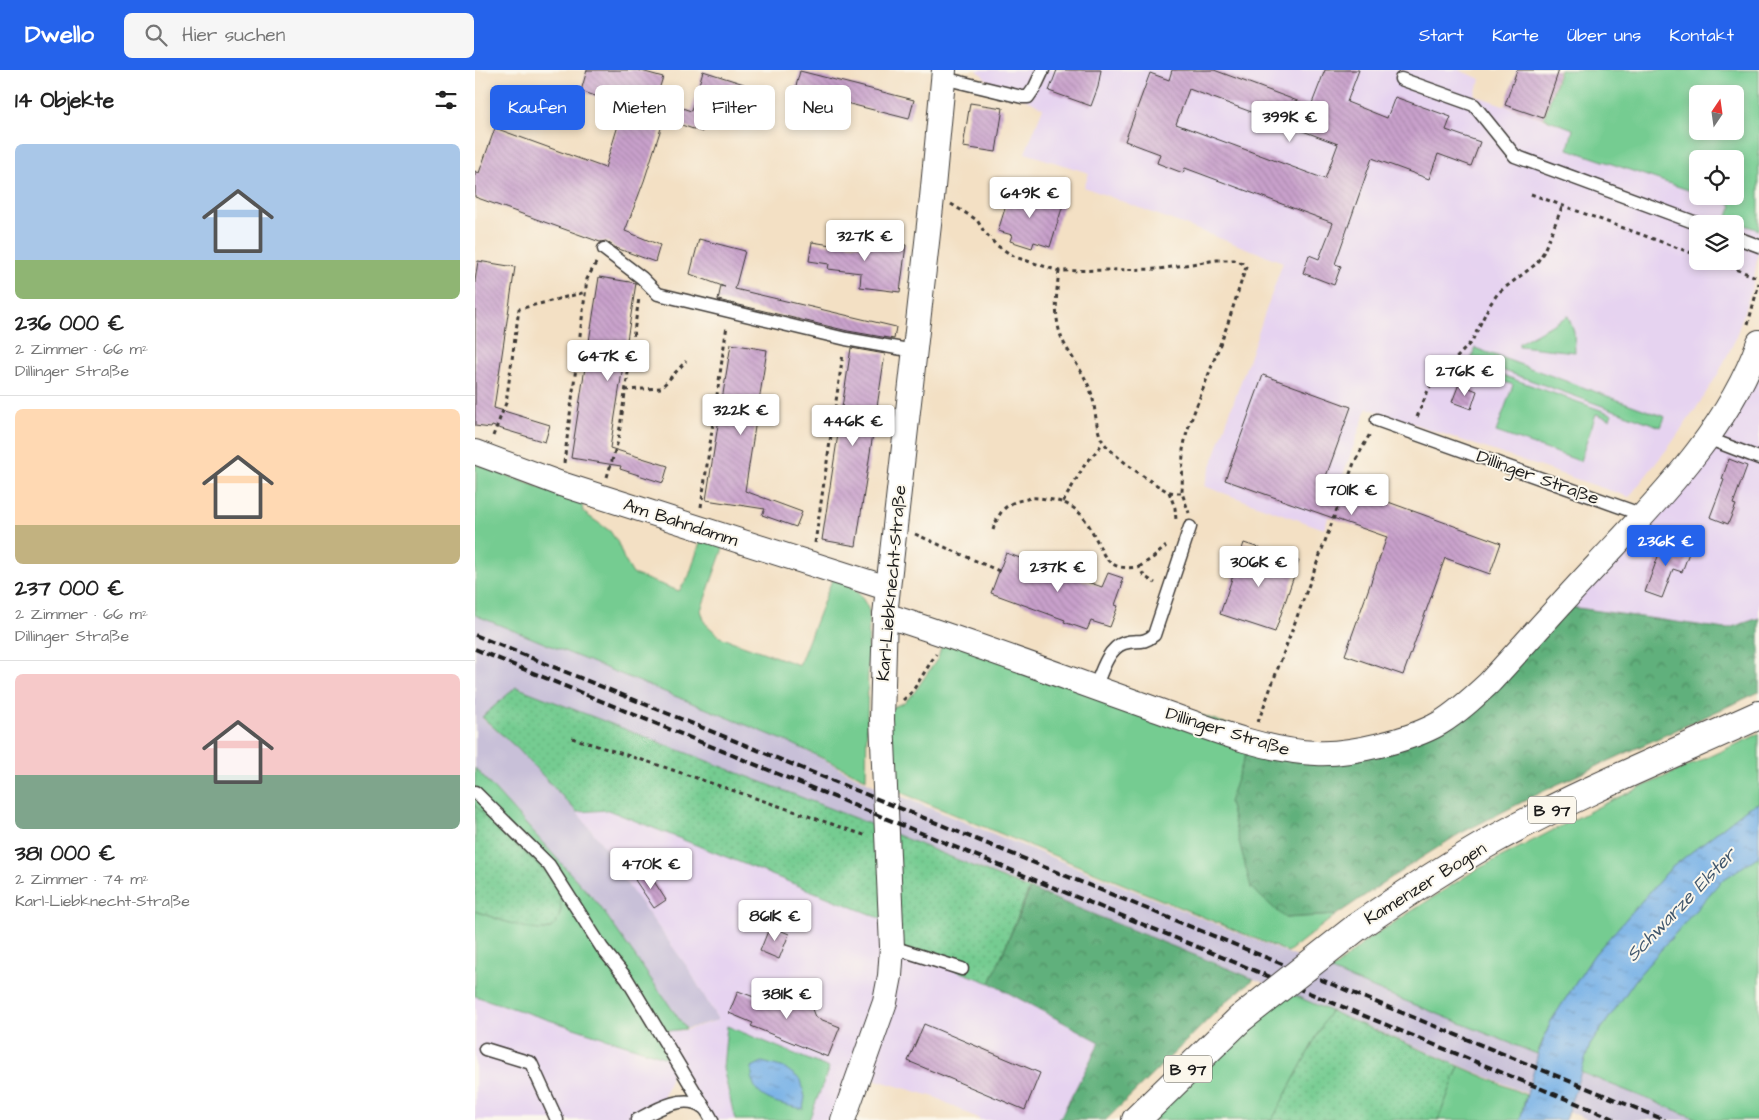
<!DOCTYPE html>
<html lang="de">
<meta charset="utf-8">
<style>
body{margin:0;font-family:"Architects Daughter",sans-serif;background:#f6f6f6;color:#222;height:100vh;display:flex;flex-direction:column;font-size:19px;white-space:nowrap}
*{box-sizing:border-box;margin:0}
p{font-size:16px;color:#767676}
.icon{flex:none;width:28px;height:28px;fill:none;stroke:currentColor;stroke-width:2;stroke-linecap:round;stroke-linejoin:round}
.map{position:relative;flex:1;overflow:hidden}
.side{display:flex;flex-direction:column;background:#fff;width:475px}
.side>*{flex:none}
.hud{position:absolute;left:15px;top:15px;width:475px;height:45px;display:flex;gap:10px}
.needle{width:32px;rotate:13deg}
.controls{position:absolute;left:1214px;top:15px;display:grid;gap:10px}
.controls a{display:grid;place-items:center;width:55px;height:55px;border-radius:8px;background:#fff;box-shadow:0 2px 8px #0003;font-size:25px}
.price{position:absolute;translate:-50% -42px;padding:0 11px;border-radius:5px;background:#fff;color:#222;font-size:16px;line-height:32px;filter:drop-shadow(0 1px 2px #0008)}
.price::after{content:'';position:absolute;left:50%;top:30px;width:15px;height:11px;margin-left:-8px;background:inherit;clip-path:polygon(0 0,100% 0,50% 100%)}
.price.selected{background:#2563eb;color:#fff}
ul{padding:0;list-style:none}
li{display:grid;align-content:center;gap:10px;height:265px;padding:0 15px}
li+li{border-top:1px solid #e0e0e0}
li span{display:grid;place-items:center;height:155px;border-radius:8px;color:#555}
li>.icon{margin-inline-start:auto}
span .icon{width:90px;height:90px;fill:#fffc;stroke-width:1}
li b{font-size:21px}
h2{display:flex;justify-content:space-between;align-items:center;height:60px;padding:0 15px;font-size:21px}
.tag{padding:0 18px;border-radius:8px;background:#fff;box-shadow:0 2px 8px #0003;font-size:18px;line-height:45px}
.tag.selected{background:#2563eb;color:#fff}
header{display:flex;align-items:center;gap:30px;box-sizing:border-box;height:70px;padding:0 25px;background:#2563eb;color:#fff}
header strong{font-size:24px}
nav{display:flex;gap:28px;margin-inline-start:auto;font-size:18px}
.search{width:350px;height:45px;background:#f6f6f6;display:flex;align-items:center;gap:12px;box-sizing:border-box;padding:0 18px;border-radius:8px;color:#767676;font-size:19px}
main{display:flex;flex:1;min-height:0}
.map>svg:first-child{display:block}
.built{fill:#e6d3f0;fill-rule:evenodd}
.industrial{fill:#c8c0d8}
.green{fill:#75cc91;stroke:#487456;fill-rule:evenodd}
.forest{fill:url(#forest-crowns);stroke:#3e664c}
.garden{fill:url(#garden-dots);stroke:#487456}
.water{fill:url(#water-ripples);stroke:#496681}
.building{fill:url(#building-back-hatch);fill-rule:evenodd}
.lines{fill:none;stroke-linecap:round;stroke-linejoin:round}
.lane-casing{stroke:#3c3935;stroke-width:15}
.street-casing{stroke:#3c3935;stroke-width:26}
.primary-casing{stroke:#3c3935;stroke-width:30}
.path{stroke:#3c3935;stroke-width:3;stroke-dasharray:4 4;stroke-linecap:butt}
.lane{stroke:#fff;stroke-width:12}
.street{stroke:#fff;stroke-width:24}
.primary{stroke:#fff;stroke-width:28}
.rail{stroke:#1c1c1c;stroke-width:4;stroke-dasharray:8 4;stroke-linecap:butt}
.primary-bridge-casing{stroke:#3c3935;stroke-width:30;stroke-linecap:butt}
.primary-bridge{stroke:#fff;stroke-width:28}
.labels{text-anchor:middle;stroke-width:4;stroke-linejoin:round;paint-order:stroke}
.shield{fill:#fbf7ec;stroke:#5f5e5a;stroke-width:1}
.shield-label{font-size:16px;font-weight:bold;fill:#1c1c1c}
.street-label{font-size:18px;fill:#1c1c1c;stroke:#fbf7ec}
.water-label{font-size:19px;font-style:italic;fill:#40576d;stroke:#fbf7ec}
</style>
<header>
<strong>Dwello</strong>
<div class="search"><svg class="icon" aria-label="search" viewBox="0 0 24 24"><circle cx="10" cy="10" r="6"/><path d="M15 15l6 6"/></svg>Hier suchen</div>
<nav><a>Start</a><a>Karte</a><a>Über uns</a><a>Kontakt</a></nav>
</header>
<main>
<section class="side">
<h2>14 Objekte<svg class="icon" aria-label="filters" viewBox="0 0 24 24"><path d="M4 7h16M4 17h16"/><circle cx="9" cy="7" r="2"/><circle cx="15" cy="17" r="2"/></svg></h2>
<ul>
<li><span style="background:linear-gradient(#a9c7e8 75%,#8fb573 0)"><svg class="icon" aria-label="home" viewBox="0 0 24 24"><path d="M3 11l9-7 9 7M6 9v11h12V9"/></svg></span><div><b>236 000 €</b><p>2 Zimmer · 66 m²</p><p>Dillinger Straße</p></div></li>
<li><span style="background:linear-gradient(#ffd9b3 75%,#c2b280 0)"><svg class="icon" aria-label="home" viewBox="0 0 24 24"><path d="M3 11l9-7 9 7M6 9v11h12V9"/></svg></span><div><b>237 000 €</b><p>2 Zimmer · 66 m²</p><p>Dillinger Straße</p></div></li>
<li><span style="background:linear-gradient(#f6c9c9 65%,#7fa58c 0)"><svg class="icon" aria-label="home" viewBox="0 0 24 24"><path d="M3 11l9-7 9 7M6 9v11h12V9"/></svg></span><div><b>381 000 €</b><p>2 Zimmer · 74 m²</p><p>Karl-Liebknecht-Straße</p></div></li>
</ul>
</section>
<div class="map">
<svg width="1284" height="1050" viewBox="0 0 1284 1050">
<defs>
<pattern id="forest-crowns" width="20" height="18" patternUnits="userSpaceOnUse" patternTransform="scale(1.25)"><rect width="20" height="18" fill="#60b07b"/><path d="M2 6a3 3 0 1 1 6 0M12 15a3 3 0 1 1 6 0" fill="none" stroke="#4e8e64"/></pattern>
<pattern id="garden-dots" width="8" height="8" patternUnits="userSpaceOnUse" patternTransform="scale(1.25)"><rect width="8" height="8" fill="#75cc91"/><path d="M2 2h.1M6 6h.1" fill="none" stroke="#65af7c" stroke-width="1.8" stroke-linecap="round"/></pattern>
<pattern id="water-ripples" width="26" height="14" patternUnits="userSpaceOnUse" patternTransform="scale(1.25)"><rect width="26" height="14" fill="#76b0e6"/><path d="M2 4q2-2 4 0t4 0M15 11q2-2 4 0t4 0" fill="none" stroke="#608eba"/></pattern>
<pattern id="building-back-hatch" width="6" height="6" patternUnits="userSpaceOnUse" patternTransform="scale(1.25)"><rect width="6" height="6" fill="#c8a0cb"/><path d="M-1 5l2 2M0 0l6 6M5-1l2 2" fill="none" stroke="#ab89ae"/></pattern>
</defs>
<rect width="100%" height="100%" fill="#fbf7ec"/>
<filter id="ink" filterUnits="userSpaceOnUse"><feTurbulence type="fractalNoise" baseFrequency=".02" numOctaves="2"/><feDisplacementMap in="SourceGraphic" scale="10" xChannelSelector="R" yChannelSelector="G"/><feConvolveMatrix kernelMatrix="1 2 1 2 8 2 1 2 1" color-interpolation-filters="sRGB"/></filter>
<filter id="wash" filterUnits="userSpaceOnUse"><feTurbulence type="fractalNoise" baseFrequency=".0096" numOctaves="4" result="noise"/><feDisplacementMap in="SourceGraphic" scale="20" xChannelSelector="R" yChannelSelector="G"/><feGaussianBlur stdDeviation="1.12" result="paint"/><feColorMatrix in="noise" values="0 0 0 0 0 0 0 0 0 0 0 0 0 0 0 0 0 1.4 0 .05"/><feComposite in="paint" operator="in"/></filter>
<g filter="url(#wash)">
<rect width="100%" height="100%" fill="#f3e0c4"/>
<g class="built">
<path d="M502,0H983L1006,9L999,25L1098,59L1093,79L1222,123V126H1231L1257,135L1253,149L1284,160V178L1278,214L1260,270L1243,304L1222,337L1196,374L1154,427L892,338L849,459L729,416L808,192L609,117L614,103L550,83L568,38L511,9ZM1222,154H1260V191H1222Z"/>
<path d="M1284,305V548L1251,559L1096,537L1272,327Z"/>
<path d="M133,740L415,852L417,877L515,913L625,972L584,1050H506L460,1027L384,1005L367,1050H334L354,998H248L260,1050H237L201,991L181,1050H0V926L201,991L183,962L211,960L243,950L213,898L133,788L131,779L102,742Z"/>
</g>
<path class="industrial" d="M0,545L318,674L398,715L1225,1050H1114L809,921L390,752L41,617L7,648L43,679L102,742L131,779L133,788L213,898L243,950L211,959L124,835L0,698Z"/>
<g class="green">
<path d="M1085,0H1284V160L1252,149L1257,135L1231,126H1260V89H1222V123L1093,79L1098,59L1069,48ZM1222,24H1260V61H1222Z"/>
<path d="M1093,246L1099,262L1100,282L1044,276V273Z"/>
<path d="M1000,278L1190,347L1186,357L996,289Z"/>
<path d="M1010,299L1137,344L1135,349L1121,344L1105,391L1021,362L1038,315L1008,304Z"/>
<path d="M1,394L107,433L108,442L135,461L143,473L149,489L158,504L204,521L214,506L229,460L252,467L226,540L230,553L245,567L324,595L360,502C373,514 388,524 394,541L391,709L318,674L0,545Z"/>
<path d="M472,557L778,663L810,848L861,845L813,882L415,718L410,640L428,633L438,624L463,588Z"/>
<path d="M1284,664V733L1274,737L1196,798L1119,885L1076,951L1062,984L856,901L892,870L999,801L1127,735Z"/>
<path d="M0,698L124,835L211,959L183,962L201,991L0,926V841L28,851L69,860L75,859L81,853L86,840L83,821L69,802L11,748L0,735Z"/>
<path d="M1284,786V1050H1225L1105,1002L1115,975L1164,905L1246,811Z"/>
<path d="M803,918L855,941L797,1050H661Z"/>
<path d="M252,956L354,998L334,1050H260L248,998Z"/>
<path d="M984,996L1051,1025L1045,1050H963Z"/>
</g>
<g class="forest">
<path d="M1096,537L1251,559L1284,548V622L1079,716L984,764L929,799L861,845L810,848L776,818L754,732L778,663L834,677L937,667Z"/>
<path d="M555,819L779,909L751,932L631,1050H584L625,972L515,913Z"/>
</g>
<g class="garden">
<path d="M41,617L390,752L554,819L515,913L417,876L415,852L133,740L102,742L43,679L7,647Z"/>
<path d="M0,735C12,749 25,761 38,773C53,787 74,802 83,821C87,831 87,841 82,851C80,855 75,859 70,860C56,862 15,846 0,841Z"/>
<path d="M855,941L984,996L963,1050H797Z"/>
</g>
<g class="water">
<path d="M1284,733V786L1246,811L1164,905L1115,975L1090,1050H1045L1063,984L1076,951L1119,885L1196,798L1274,737Z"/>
<path d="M287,992L310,998L326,1010L330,1027L328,1039C312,1035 283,1032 278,1012C277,1008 277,1002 277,997Z"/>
</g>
<g id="blocks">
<g class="building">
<path d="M112,0H163L188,7L181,29L216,41L228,1L269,14L264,32L240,25L227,62L189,49L169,111L150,161L185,175L180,192L141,178L131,171L125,172L0,127V101L4,103L20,58L130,98L149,36L106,21Z"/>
<path d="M582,0H626L623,17L616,36L574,21Z"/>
<path d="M697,0H739L836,36L850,0H884L872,32L912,48L920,27L976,47L971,60L1005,72L996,96L963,84L954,109L897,88L860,194L866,196L859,215L828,203L834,185L844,189L858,153L710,98L708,103L682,93L685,84L650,71L675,3L694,10ZM714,19L863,74L850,109L701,54Z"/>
<path d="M1042,0H1084L1068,48L1030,35Z"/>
<path d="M325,1L439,30L434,49L320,20Z"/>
<path d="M495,33L528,38L521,82L488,77Z"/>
<path d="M536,119L588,135L575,177L559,172L557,178L535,171L537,165L523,161Z"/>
<path d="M224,169L270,181L260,219L421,257L419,269L373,261L243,230L246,216L250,217L215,204Z"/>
<path d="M390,170L431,175L425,222L385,217L386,203L353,199L354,194L334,191L337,172L356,175V172L390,176Z"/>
<path d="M3,191L40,197L19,338L75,355L70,372L17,356L16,358L0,356V211Z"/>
<path d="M124,207L161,213L135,378L193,396L188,413L145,399L146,396L96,388Z"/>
<path d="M256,274L292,280L270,421L327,442L321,457L287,445L290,439L231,430Z"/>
<path d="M376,278L410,284L381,476L347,470Z"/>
<path d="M788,305L876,337L850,409L1026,473L1015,504L970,488L928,605L870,585L912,467L750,410Z"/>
<path d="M984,314L1002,321L996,339L977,332Z"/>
<path d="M1254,389L1272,396L1258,434L1261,435L1253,454L1235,447L1249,410L1247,409Z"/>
<path d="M1189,470L1215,480L1207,502L1198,499L1187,528L1170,522Z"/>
<path d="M769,473L824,491L800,562L745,544Z"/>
<path d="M531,483L627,517L633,503L648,508L646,512L648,513L640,535L643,536L635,557L616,551L612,560L589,552L590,550L516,523Z"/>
<path d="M173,802L191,830L179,838L160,810Z"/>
<path d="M295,856L314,864L304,889L285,881Z"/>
<path d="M292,919L314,927L322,922L332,926L340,947L365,957L353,987L276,956L278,953L254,943L263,921L287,930Z"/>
<path d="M449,954L565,1003L550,1040L433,991Z"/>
</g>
</g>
</g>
<g filter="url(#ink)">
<use href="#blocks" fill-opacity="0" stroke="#3c3935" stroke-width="1"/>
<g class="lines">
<g class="lane-casing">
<g id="lane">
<path d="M468,8L547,27H553L560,17L568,0"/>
<path d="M926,9L999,35L1040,86L1224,154"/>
<path d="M1260,167L1284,176"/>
<path d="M129,179L167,208L183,224L371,269L439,281"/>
<path d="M902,350L1168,445"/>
<path d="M1232,368L1284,388"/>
<path d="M620,618C626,603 633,578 649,573C662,569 667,575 679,565L715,457"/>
<path d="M0,722L74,795L127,878L152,909L229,1037"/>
<path d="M417,877L487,899"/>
<path d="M10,979L56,993L82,1050"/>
<path d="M162,1050C179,1041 209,1022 228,1037C232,1040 235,1046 237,1050"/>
</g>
</g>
<g class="street-casing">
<g id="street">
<path d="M0,382L86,414L412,518"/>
<path d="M410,545C499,573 586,606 674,637C725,655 787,681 841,683C874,685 936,670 965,653C983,642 999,627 1014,613C1050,574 1085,534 1122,495C1184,428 1253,360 1284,272"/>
<path d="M368,1050L410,932L415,906L417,877L407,649L410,545L457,128L469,0"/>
</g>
</g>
<g class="primary-casing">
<g id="primary">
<path d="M882,857C927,826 972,796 1020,769C1105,722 1196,685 1284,645"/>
<path d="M661,1050L765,949"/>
</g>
</g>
<g class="path">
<path d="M1056,124L1222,185"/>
<path d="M476,134L502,150L508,160L521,175L540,187L584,201L684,199L742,190H759L767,193L771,197L752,256L712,361L708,380L707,423L714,443"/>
<path d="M1239,191L1284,208"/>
<path d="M584,201C581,225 578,254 590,275C599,291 610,305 616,322C621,336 620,362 629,373C641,388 675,412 692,421C697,423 702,423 707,423"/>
<path d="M1273,254L1284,213"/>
<path d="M150,320L186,318L211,291"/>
<path d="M942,347L954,318L997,271L1014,236L1023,223L1061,194L1068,183L1088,135"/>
<path d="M18,366L31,333L44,239L111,222"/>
<path d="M89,393L112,209L121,193"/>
<path d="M132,407L143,371L164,228"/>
<path d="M694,422L700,438L701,450"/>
<path d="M588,432L609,396L628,373"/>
<path d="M226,437L252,255"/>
<path d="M518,460C525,440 530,433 552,429C558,427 564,428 571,429C599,432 609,444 621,469C625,476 628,487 635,492C643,499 654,498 664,497L669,506L680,513"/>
<path d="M440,464L524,501"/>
<path d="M340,473L368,284"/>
<path d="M664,497L679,487L691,476"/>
<path d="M428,630L437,622L461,584"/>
<path d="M783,652L879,393L896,362"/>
<path d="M97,668L180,694L392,766"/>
</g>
<use href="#lane" class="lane"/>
<use href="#street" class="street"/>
<use href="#primary" class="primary"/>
<g class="rail">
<path d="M0,565L1190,1050"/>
<path d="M0,579L1142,1050"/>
</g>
<g class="primary-bridge-casing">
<path id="primary-bridge" d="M765,949L882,857"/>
</g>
<use href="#primary-bridge" class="primary-bridge"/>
</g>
</g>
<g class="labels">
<g class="shield">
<rect x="1053" y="726.5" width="48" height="27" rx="4"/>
<rect x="689" y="985.5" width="48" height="27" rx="4"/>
</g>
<g class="shield-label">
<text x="1077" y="746">B 97</text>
<text x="713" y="1005">B 97</text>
</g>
<g class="street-label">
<text transform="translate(1063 407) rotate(20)" y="6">Dillinger Straße</text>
<text transform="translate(206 452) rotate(18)" y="6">Am Bahndamm</text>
<text transform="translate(416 513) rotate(-85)" y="6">Karl-Liebknecht-Straße</text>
<text transform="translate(753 661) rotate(17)" y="6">Dillinger Straße</text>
<text transform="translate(950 813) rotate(-32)" y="6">Kamenzer Bogen</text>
</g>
<g class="water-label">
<text transform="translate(1205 834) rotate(-46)" y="7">Schwarze Elster</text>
</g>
</g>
</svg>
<div class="controls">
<a><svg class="needle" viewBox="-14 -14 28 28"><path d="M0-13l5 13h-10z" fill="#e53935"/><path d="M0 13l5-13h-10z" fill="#767676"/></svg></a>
<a><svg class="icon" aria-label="locate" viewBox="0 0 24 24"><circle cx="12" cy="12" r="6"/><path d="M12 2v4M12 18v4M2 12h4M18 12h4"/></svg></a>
<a><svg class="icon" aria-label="layers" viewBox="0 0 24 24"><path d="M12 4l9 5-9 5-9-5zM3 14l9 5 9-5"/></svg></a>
</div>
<b class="price" style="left:815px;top:73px">399K €</b>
<b class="price" style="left:555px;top:149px">649K €</b>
<b class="price" style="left:390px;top:192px">327K €</b>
<b class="price" style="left:133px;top:312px">647K €</b>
<b class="price" style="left:990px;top:327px">276K €</b>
<b class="price" style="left:266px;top:366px">322K €</b>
<b class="price" style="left:378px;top:377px">446K €</b>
<b class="price" style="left:877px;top:446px">701K €</b>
<b class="price selected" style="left:1191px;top:497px">236K €</b>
<b class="price" style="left:784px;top:518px">306K €</b>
<b class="price" style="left:583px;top:523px">237K €</b>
<b class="price" style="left:176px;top:820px">470K €</b>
<b class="price" style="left:300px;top:872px">861K €</b>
<b class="price" style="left:312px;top:950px">381K €</b>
<div class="hud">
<a class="tag selected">Kaufen</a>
<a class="tag">Mieten</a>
<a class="tag">Filter</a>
<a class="tag">Neu</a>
</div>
</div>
</main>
